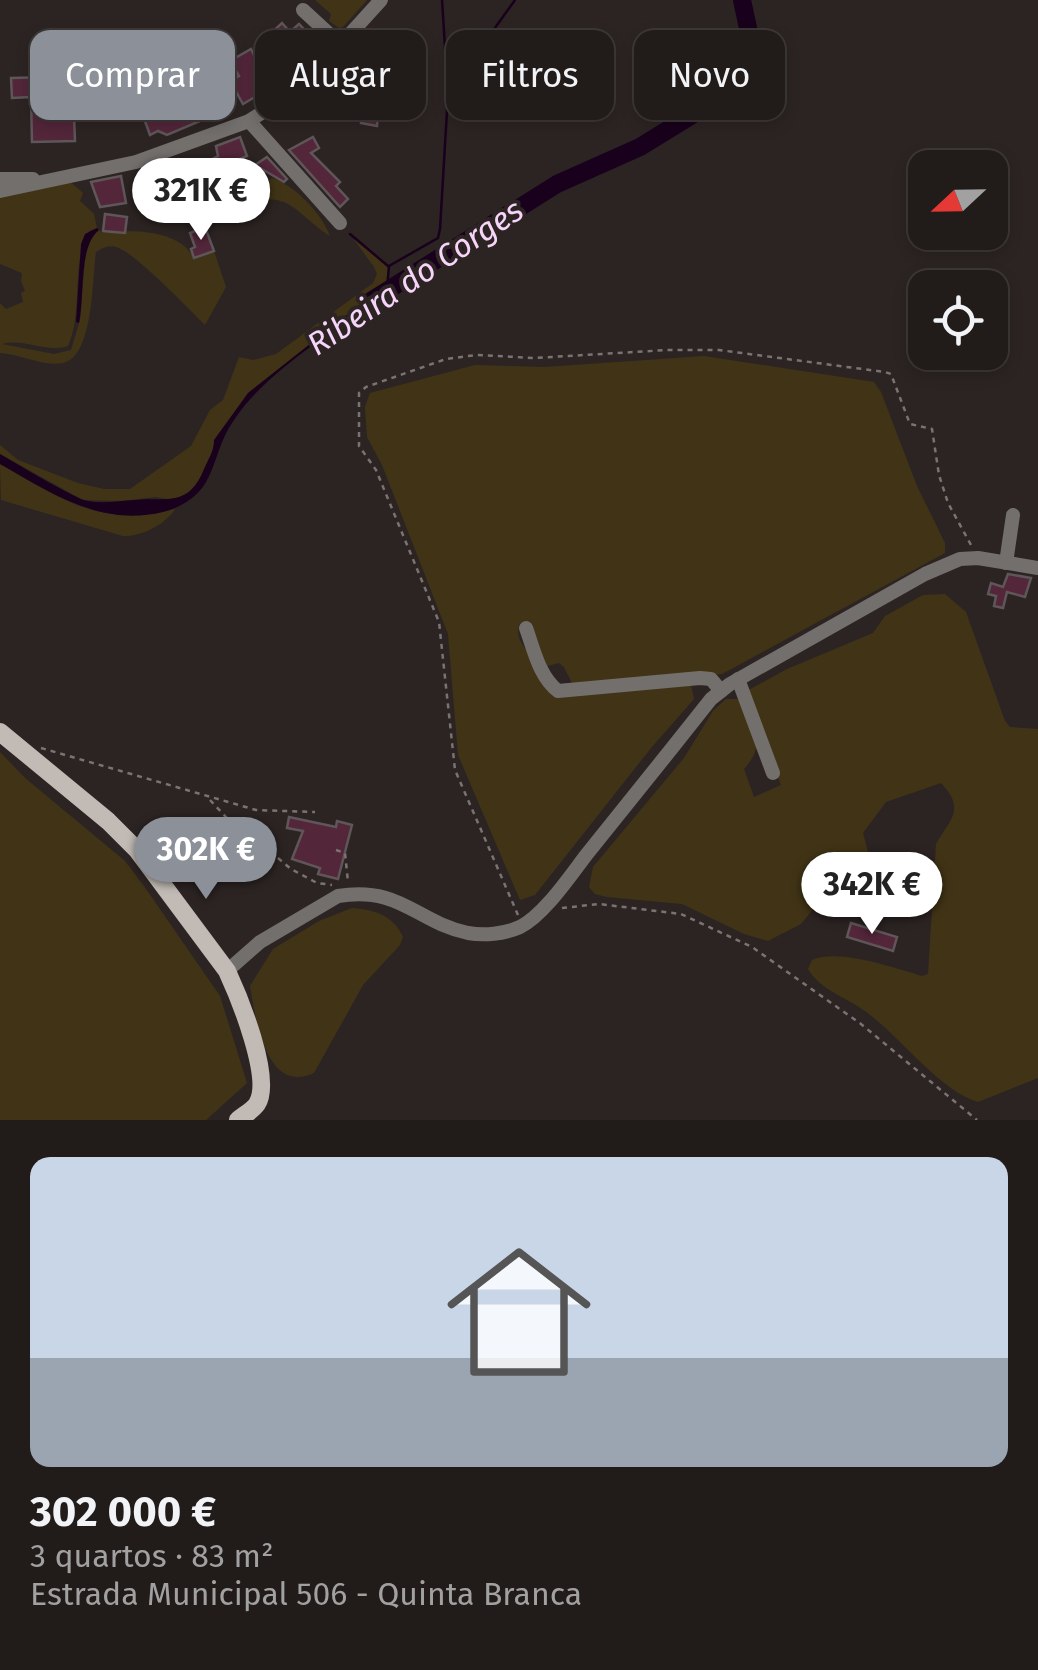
<!DOCTYPE html>
<html lang="pt">
<meta charset="utf-8">
<style>
body{margin:0;font-family:"Fira Sans",sans-serif;background:#2d2827;color:#f1f3f6;height:100vh;display:flex;flex-direction:column;font-size:38px;white-space:nowrap}
*{box-sizing:border-box;margin:0}
p{font-size:32px;color:#a2a1a2}
.icon{flex:none;width:55px;height:55px;fill:none;stroke:currentColor;stroke-width:2;stroke-linecap:round;stroke-linejoin:round}
.map{position:relative;height:1120px;overflow:hidden}
.sheet{display:flex;flex-direction:column;background:#211b1a;flex:1}
.sheet>*{flex:none}
.guide{position:absolute;left:30px;top:30px;width:980px;height:90px;display:flex;gap:20px}
.needle{width:65px;rotate:248deg}
.buttons{position:absolute;left:908px;top:150px;display:grid;gap:20px}
.buttons a{display:grid;place-items:center;width:100px;height:100px;border-radius:20px;background:#211b1a;box-shadow:0 5px 15px #0003,0 0 0 2px #3e3939;font-size:50px}
.price{position:absolute;translate:-50% -85px;padding:0 22px;border-radius:35px;background:#fff;color:#222;font-size:32px;line-height:65px;filter:drop-shadow(0 2px 5px #0008)}
.price::after{content:'';position:absolute;left:50%;top:60px;width:30px;height:22px;margin-left:-15px;background:inherit;clip-path:polygon(0 0,100% 0,50% 100%)}
.price.on{background:#8c9099;color:#fff}
ul{padding:0;list-style:none}
li{display:grid;align-content:center;gap:20px;height:530px;padding:0 30px}
li span{display:grid;place-items:center;height:310px;border-radius:20px;color:#555}
li>.icon{margin-inline-start:auto}
span .icon{width:180px;height:180px;fill:#fffc;stroke-width:1}
li b{font-size:42px}
.pill{padding:0 35px;border-radius:20px;background:#211b1a;box-shadow:0 5px 15px #0003,0 0 0 2px #3e3939;font-size:35px;line-height:90px}
.pill.on{background:#8c9099;color:#fff}
.map>svg:first-child{display:block}
.green{fill:#413416}
.water{fill:#19001c}
.lines{fill:none;stroke-linecap:round;stroke-linejoin:round}
.stream{stroke:#19001c;stroke-width:2.5}
.river{stroke:#19001c;stroke-width:18}
.building{fill:#53263a;stroke:#5e5659;stroke-width:2.5}
.path{stroke:#7a7372;stroke-width:2.5;stroke-dasharray:5 5;stroke-linecap:butt}
.minor{stroke:#736f6d;stroke-width:14}
.major{stroke:#c1bab5;stroke-width:18}
.labels{text-anchor:middle;stroke-width:8;stroke-linejoin:round;paint-order:stroke}
.water-label{font-size:32px;font-style:italic;fill:#f7d5fa;stroke:#2c2423}
</style>
<div class="map">
<svg width="1038" height="1120" viewBox="0 0 1038 1120">
<rect width="100%" height="100%" fill="#2c2423"/>
<g class="green">
<path d="M315,0H367L343,27L339,28L329,21L331,14Z"/>
<path d="M272,178C294,185 321,212 330,236C294,213 287,184 240,209L237,208L236,201Z"/>
<path d="M68,180L83,193L80,201L94,214L97,228L89,231C70,265 84,309 68,346C46,353 24,338 2,344L54,354L71,350L80,320L86,248L91,236L99,230L102,233C131,229 179,229 194,258L214,251L226,287L205,325C187,307 140,258 119,248C110,244 103,247 96,252C92,277 94,357 63,363C44,367 20,354 0,353V303L6,309L23,302L21,293L25,291L21,281L22,273L0,264V197Z"/>
<path d="M350,234L388,267L386,284L248,393L215,447L200,480L188,493L174,500L155,497L121,501L83,500L0,454V445L18,460L78,483L104,489H130L191,446L210,410L223,400L239,357L253,360L276,354L373,283L377,274L374,267Z"/>
<path d="M704,356L874,382L881,392L917,486L945,543V553L722,674L574,687L564,667L559,663L544,667L529,624L525,621L519,624C515,642 526,647 534,660C542,673 545,685 555,697L691,685L694,699L651,748L535,895L520,900L458,755L448,634L382,465L367,437L365,407L370,393L475,365L545,367Z"/>
<path d="M0,464C63,500 100,528 175,509C166,524 141,537 123,536L1,500Z"/>
<path d="M945,594L966,612L1005,721L1010,727L1038,729V1078L978,1102C937,1090 896,1030 859,1007C842,996 819,988 808,969L812,960C837,948 895,968 922,976L928,974L936,844C949,820 967,810 941,783L886,802L863,833L872,867L870,878L822,898L801,924L768,941L744,934L682,904L607,897L595,894L589,887L593,867L684,758L713,711L726,699H740C752,729 768,743 744,769L754,797L781,785L745,692L787,669L873,633L885,616L923,595Z"/>
<path d="M0,752L25,778L125,861L146,889L220,996L247,1083L206,1120H0Z"/>
<path d="M352,908C375,910 393,915 403,937L400,945L363,985L314,1073C266,1095 256,1020 250,986L273,949L319,921Z"/>
</g>
<g class="water">
<path d="M97,228L99,230C78,247 85,296 79,323L76,322L81,244L85,234Z"/>
<path d="M386,284V293C342,326 291,356 253,396C242,408 229,425 223,440C217,454 213,470 206,482C197,498 179,508 163,512C101,527 51,493 0,464V454C26,469 53,486 81,499C96,505 118,501 135,500C168,497 189,507 204,469C208,459 214,452 214,440L248,393Z"/>
</g>
<g class="lines">
<g class="stream">
<path d="M449,92L515,0"/>
<path d="M350,234L388,266"/>
<path d="M389,266L438,238L440,229L448,94L442,0"/>
<path d="M387,289L389,266"/>
</g>
<path class="river" d="M369,302L557,184L640,147L692,115L728,87L754,56L742,0"/>
</g>
<g class="building">
<path d="M282,23L290,32L299,24L319,45L290,72L273,53L281,46L270,34Z"/>
<path d="M251,49L257,61L262,58L277,84L243,104L230,81L239,76L230,61Z"/>
<path d="M75,70L97,88L85,102L73,91L75,141L32,142L31,97L12,98L11,78L50,77V85H62Z"/>
<path d="M361,86L379,98H387L386,115H378L377,126L361,123L362,119L344,114Z"/>
<path d="M217,88L226,110L167,135L158,131L150,135L142,113L190,97L191,93L197,91L199,95Z"/>
<path d="M240,137L247,156L232,162L238,179L228,183L234,215L230,216L225,205L207,208V205L184,204V200L189,199V188H202V197L221,194L208,161L218,156L216,146Z"/>
<path d="M313,137L319,148L311,153L340,182L336,186L348,199L340,207L289,150Z"/>
<path d="M267,157L287,179L284,182L255,165Z"/>
<path d="M178,159L190,187L164,193L153,169Z"/>
<path d="M121,176L126,203L100,207L91,182Z"/>
<path d="M105,214L127,217L125,233L103,231Z"/>
<path d="M205,227L214,251L194,258L191,249L195,247L190,233Z"/>
<path d="M1008,574L1031,578L1025,597L1007,592L1003,608L994,606L996,596L988,594L991,583L1003,587Z"/>
<path d="M289,817L336,827L337,821L352,825L338,879L318,874L320,868L292,859L303,831L287,828Z"/>
<path d="M851,923L897,937L893,951L847,937Z"/>
</g>
<g class="lines">
<g class="path">
<path d="M41,748L256,810L315,812"/>
<path d="M210,800L238,830L260,843L291,869L317,883L332,885"/>
<path d="M336,850L345,853L348,882"/>
<path d="M562,908L599,904L681,914L752,947L861,1024L977,1120"/>
<path d="M518,915L455,770L439,622L376,470L359,446V393L366,387L446,359L476,355L535,358L667,350H719L885,372L891,374L910,424L932,429L939,475L948,503L971,545"/>
</g>
<g class="minor">
<path d="M303,10L341,45"/>
<path d="M249,121L340,223"/>
<path d="M0,179H33"/>
<path d="M0,191L136,162L249,121L302,87L381,0"/>
<path d="M1006,563L1013,515"/>
<path d="M526,628C534,650 539,676 558,691L700,678L711,679L721,691"/>
<path d="M738,679L773,773"/>
<path d="M227,971L260,942L338,896C401,886 416,922 468,933C484,936 504,934 520,927C544,915 570,876 587,854C628,803 670,751 711,699L730,684L925,574L960,559L978,558L1038,568"/>
</g>
<path class="major" d="M0,732L108,821L137,850L227,971C239,997 273,1079 257,1104C253,1110 244,1115 238,1120"/>
</g>
<g class="labels">
<g class="water-label">
<text transform="translate(415 277) rotate(-34)" y="11">Ribeira do Corges</text>
</g>
</g>
</svg>
<div class="buttons">
<a><svg class="needle" viewBox="-14 -14 28 28"><path d="M0-13l5 13h-10z" fill="#e53935"/><path d="M0 13l5-13h-10z" fill="#a2a1a2"/></svg></a>
<a><svg class="icon" aria-label="locate" viewBox="0 0 24 24"><circle cx="12" cy="12" r="6"/><path d="M12 2v4M12 18v4M2 12h4M18 12h4"/></svg></a>
</div>
<b class="price" style="left:201px;top:243px">321K €</b>
<b class="price on" style="left:206px;top:902px">302K €</b>
<b class="price" style="left:872px;top:937px">342K €</b>
<div class="guide">
<a class="pill on">Comprar</a>
<a class="pill">Alugar</a>
<a class="pill">Filtros</a>
<a class="pill">Novo</a>
</div>
</div>
<section class="sheet">
<ul>
<li><span style="background:linear-gradient(#c9d6e8 65%,#9aa5b1 0)"><svg class="icon" aria-label="home" viewBox="0 0 24 24"><path d="M3 11l9-7 9 7M6 9v11h12V9"/></svg></span><div><b>302 000 €</b><p>3 quartos · 83 m²</p><p>Estrada Municipal 506 - Quinta Branca</p></div></li>
</ul>
</section>
